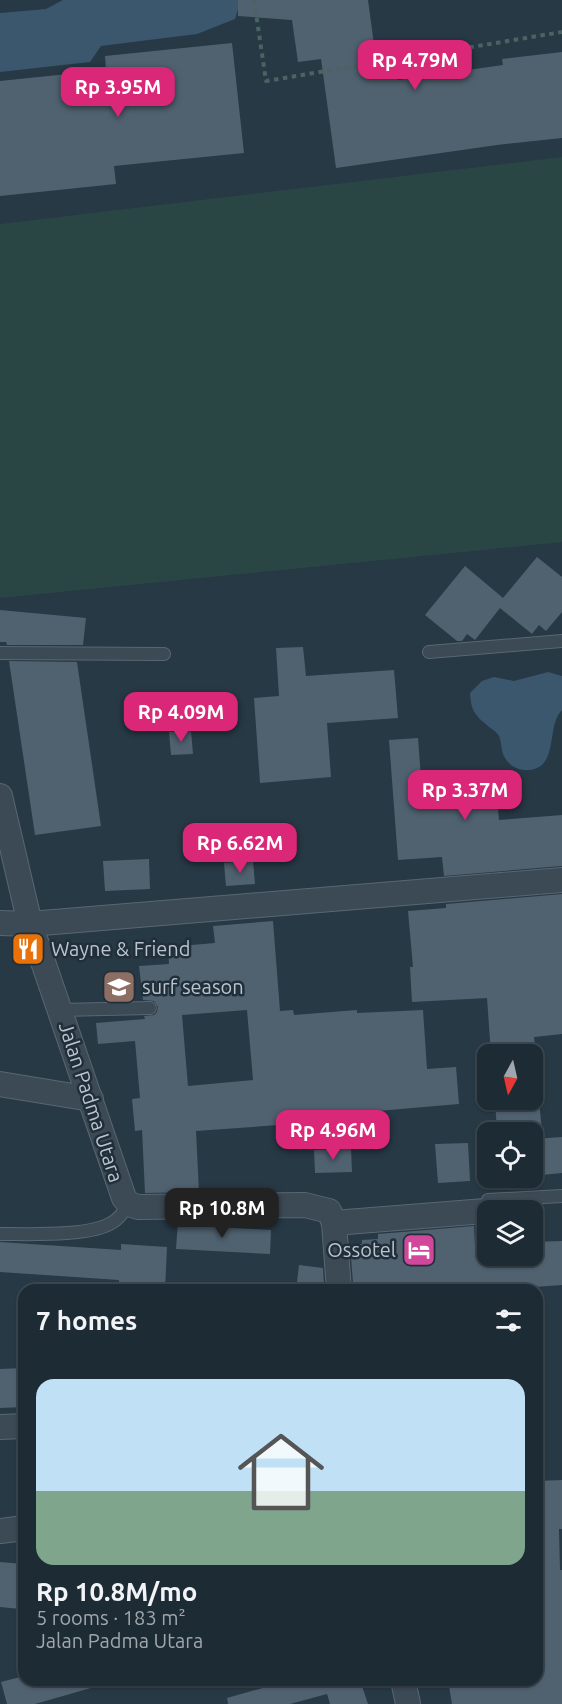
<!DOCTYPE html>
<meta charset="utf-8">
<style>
body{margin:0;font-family:Ubuntu,sans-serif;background:#2a3740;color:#f1f3f6;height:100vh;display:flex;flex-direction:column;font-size:22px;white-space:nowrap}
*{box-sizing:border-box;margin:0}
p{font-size:20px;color:#a0a7ac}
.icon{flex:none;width:33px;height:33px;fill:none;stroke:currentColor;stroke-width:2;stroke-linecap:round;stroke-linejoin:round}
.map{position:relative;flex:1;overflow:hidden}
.panel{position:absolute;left:18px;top:1284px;width:525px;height:402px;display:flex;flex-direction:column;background:#1d2b34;border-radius:18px;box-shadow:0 2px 4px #0004,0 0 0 2px #3b474f}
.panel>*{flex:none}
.needle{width:39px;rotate:188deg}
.controls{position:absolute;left:477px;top:1044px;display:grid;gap:12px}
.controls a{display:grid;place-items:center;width:66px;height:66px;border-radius:12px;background:#1d2b34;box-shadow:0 2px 4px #0004,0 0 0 2px #3b474f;font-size:30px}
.price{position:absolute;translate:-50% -51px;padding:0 14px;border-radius:12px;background:#db2777;color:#fff;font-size:20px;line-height:39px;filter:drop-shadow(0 2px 3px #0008)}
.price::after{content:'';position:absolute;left:50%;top:36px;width:18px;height:14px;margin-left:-9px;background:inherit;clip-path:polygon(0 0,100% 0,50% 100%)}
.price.active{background:#222;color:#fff}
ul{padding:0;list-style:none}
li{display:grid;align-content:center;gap:12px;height:318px;padding:0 18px}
li span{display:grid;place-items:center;height:186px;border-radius:18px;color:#555}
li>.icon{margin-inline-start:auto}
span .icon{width:108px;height:108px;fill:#fffc;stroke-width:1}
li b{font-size:26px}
h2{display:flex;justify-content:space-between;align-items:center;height:72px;padding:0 18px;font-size:26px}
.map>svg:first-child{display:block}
.green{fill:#294645}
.water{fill:#3b576d}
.building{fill:#506270;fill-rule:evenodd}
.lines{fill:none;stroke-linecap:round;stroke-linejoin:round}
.lane-casing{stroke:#5a6772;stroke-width:14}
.street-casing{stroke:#5a6772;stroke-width:26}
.path{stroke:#496463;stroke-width:4;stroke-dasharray:4.5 4.5;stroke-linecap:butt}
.lane{stroke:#3c4a55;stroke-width:12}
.street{stroke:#3c4a55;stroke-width:24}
.labels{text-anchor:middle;stroke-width:5;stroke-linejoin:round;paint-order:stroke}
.poi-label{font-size:20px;fill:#b9c4ce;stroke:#202f3a;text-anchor:start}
.street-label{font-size:20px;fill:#b9c4ce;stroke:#202f3a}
</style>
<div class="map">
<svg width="562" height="1704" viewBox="0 0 562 1704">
<rect width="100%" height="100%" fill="#273945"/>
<path class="green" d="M562,157V542L0,598V224Z"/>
<g class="water">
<path d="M63,0H241L235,19L197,34L101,46L90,62L0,72V13L46,9Z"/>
<path d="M548,672L562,676V710C545,726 561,772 524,770C516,769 509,765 505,758C501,752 502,743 499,736C497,732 492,729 489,727C475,715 471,711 470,693L482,681L494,677L514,681Z"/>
</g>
<g class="building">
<path d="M238,0H368L378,74L397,71L398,80L503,65L502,59L562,52V138L497,145L336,168L321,59L298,62L292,20L238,16Z"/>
<path d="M232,43L244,153L114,166L116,184L0,196V81L106,70L105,56Z"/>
<path d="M537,557L562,577V612L546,631L539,625L532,634L500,608L475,640L467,634L462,641H457L425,615L465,566L503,598Z"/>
<path d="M0,610L86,618L83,645H7L6,642H0Z"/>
<path d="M303,647L306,676L394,670L398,718L327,723L331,777L260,783L254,698L279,696L276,648Z"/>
<path d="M9,661L77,662L101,826L35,835Z"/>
<path d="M191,731L193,754L171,755L169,732Z"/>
<path d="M418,738L421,778L495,773L499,820L562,815V866L444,876L442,857L398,860L389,740Z"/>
<path d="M149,859L150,889L105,891L103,861Z"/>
<path d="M253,861L255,884L226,886L224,863Z"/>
<path d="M562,894V1034L534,1037L536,1054H491L487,998L412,1002L410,967H413L408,911L446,908V904Z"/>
<path d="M273,921L280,1011L293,1010L294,1015L357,1010V1013L423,1010L427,1069L456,1067L459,1104L320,1116V1122L196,1131L199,1192L145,1193L142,1130L135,1131L132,1099L140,1098L135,1041L98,1044L96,1023L145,1019L144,1016L154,1015L157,1012L158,1007L154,1001L143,1000L139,966L169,964L168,947L215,943L213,926ZM247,1010L253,1080L188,1086L182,1015Z"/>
<path d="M495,1100H539L542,1132H497Z"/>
<path d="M562,1137V1173L532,1176V1139Z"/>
<path d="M468,1143L470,1181L438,1183L435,1144Z"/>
<path d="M351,1148L352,1172L315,1173L314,1150Z"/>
<path d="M178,1221H200L201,1226L271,1230L270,1254L176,1249Z"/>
<path d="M474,1226L475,1245H488V1256H532V1242L562,1241V1285L489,1290H375V1284L365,1285V1282L353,1283L350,1245L362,1244V1240L378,1239V1234Z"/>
<path d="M0,1242L121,1250V1244L167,1247L165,1290H119V1280L0,1272Z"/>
<path d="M299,1265L323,1268L324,1285H320L319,1290H296Z"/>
<path d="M24,1368V1407L0,1408V1369Z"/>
<path d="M562,1480V1529H559L560,1570H562V1704H452L448,1680H537V1481Z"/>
<path d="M0,1562L23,1564L21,1609L0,1607Z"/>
<path d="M24,1676V1680H97L98,1686L35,1704H7L1,1682Z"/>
<path d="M291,1680H360L368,1704H330L327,1694L290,1704H228L227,1698Z"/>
</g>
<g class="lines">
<g class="lane-casing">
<g id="lane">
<path d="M429,652L562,641"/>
<path d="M0,653L164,654"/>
<path d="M60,1010L150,1008"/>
<path d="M488,1200L562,1196"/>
<path d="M0,1234C27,1234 91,1237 113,1222C120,1218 125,1210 129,1204"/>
</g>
</g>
<g class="street-casing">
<g id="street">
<path d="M0,796L30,924L124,1198L129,1204L138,1207L305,1205L329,1211L334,1223L339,1290"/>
<path d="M0,923L30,924L562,880"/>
<path d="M0,1084L91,1099"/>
<path d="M334,1223L498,1210"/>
<path d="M0,1427L24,1426"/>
<path d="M0,1531L24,1528"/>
<path d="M403,1680L408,1704"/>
</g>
</g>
<path class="path" d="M254,0L266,81L562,32"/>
<use href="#lane" class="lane"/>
<use href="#street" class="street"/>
</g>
<defs>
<g id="restaurant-square" transform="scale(1.725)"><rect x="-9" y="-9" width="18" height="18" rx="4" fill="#e8710a" stroke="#202f3a"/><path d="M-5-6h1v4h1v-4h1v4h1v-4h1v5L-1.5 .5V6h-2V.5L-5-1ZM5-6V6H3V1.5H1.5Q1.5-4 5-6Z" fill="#fff"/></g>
<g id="school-square" transform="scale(1.725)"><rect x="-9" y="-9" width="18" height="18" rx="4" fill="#8d6e63" stroke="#202f3a"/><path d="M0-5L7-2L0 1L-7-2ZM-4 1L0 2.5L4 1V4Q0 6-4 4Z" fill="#fff"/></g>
<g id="hotel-square" transform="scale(1.725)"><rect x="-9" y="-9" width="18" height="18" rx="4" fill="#d1479c" stroke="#202f3a"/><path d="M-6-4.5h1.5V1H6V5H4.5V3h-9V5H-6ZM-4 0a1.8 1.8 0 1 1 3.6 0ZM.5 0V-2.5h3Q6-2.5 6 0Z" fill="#fff"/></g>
</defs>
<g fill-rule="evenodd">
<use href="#restaurant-square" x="28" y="949"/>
<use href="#school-square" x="119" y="987"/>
<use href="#hotel-square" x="419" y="1250"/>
</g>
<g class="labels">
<g class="poi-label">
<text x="51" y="956">Wayne &amp; Friend</text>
<text x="142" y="994">surf season</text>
<text x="396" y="1257" text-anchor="end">Ossotel</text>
</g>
<g class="street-label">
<text transform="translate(91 1102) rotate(72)" y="7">Jalan Padma Utara</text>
</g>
</g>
</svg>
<div class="controls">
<a><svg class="needle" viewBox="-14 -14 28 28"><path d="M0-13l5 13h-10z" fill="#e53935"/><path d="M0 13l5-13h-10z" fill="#a0a7ac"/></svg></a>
<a><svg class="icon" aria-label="locate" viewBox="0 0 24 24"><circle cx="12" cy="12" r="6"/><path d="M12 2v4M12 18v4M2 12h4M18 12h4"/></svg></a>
<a><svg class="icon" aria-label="layers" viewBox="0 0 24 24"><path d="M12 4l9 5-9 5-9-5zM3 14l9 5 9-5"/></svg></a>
</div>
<b class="price" style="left:415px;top:91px">Rp 4.79M</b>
<b class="price" style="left:118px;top:118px">Rp 3.95M</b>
<b class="price" style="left:181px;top:743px">Rp 4.09M</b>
<b class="price" style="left:465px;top:821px">Rp 3.37M</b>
<b class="price" style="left:240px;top:874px">Rp 6.62M</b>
<b class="price" style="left:333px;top:1161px">Rp 4.96M</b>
<b class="price active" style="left:222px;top:1239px">Rp 10.8M</b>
<section class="panel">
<h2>7 homes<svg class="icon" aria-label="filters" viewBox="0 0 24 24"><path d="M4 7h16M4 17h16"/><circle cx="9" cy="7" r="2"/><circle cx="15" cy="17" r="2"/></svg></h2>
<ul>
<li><span style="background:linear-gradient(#bfe0f5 60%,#7fa58c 0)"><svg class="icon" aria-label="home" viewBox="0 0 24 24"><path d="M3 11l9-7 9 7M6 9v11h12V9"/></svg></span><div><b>Rp 10.8M/mo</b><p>5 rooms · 183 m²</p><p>Jalan Padma Utara</p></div></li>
</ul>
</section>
</div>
